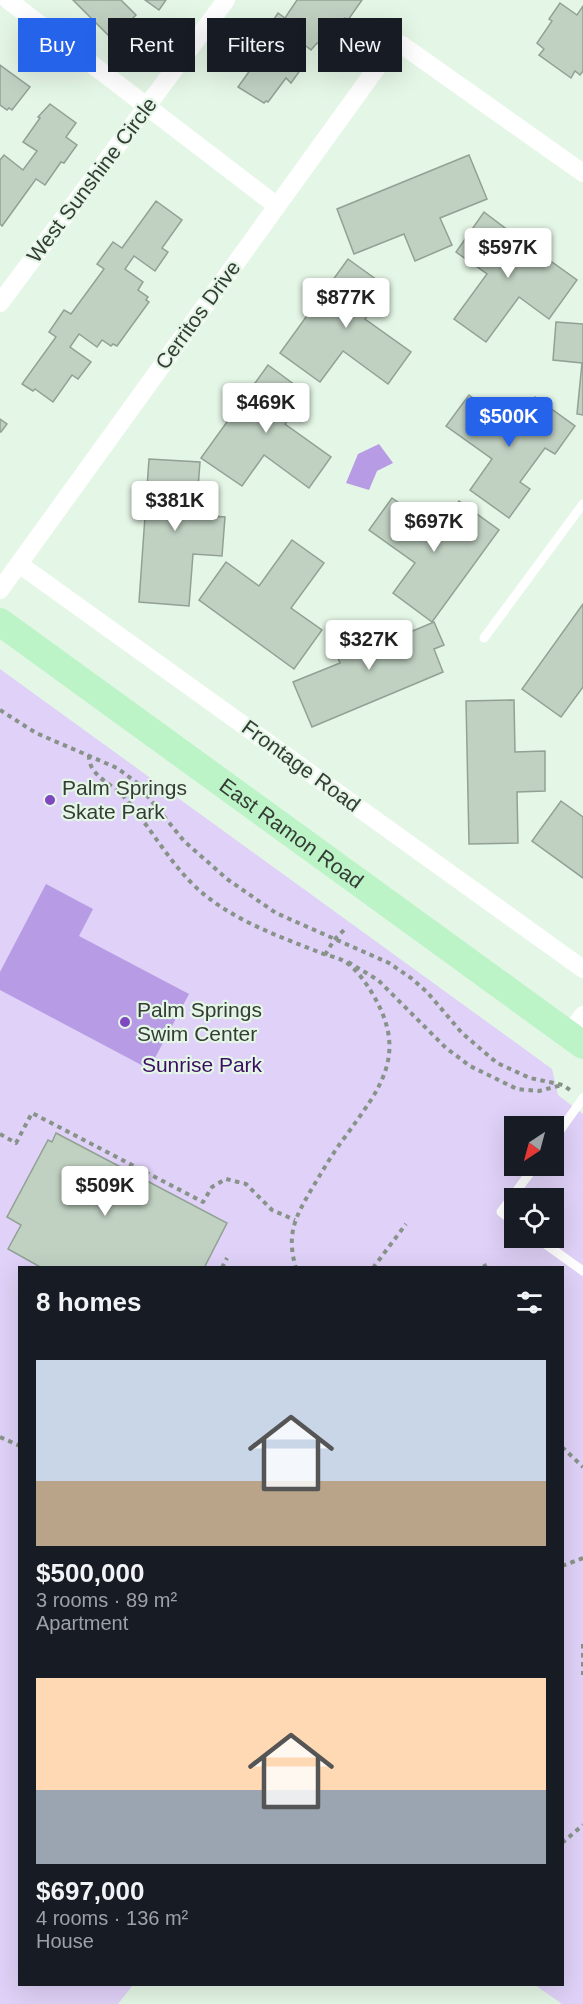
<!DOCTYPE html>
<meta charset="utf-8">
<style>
body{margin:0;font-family:Arial,sans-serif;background:#20242c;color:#f1f3f6;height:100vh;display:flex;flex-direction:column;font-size:22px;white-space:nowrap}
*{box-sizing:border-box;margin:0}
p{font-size:20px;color:#9ea1a6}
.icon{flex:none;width:33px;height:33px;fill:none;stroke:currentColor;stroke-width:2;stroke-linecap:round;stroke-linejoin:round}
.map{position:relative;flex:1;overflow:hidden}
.details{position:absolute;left:18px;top:1266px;width:546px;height:720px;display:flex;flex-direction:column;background:#171b24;border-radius:0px;box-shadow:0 6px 24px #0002}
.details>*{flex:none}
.top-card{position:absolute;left:18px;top:18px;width:548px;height:54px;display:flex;gap:12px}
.needle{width:39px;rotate:216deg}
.tools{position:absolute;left:504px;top:1116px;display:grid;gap:12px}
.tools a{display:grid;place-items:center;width:60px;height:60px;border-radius:0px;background:#171b24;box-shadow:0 6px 24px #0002;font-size:30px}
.price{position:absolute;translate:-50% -51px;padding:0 14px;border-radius:6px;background:#fff;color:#222;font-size:20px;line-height:39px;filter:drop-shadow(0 2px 3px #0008)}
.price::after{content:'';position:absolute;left:50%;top:36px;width:18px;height:14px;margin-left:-9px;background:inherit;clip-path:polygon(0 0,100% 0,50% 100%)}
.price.selected{background:#2563eb;color:#fff}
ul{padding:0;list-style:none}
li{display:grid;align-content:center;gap:12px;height:318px;padding:0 18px}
li span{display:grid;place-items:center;height:186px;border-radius:0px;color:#555}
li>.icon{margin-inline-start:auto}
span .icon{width:108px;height:108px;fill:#fffc;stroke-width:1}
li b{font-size:26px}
h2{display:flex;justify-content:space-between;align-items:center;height:72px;padding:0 18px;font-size:26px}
.pill{padding:0 21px;border-radius:0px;background:#171b24;box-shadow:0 6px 24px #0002;font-size:21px;line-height:54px}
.pill.selected{background:#2563eb;color:#fff}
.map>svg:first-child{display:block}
.green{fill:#dfd1f7;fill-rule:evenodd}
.water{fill:#b79be4}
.building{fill:#c0d1c2;stroke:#91a193;stroke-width:1.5}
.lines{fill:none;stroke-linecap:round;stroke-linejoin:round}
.path{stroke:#879388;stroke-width:4;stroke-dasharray:4.5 4.5;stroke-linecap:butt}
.lane{stroke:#fff;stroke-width:9}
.street{stroke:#fff;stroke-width:18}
.primary{stroke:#bcf4c7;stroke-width:28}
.poi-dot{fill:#7f48bf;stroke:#e4f6e6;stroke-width:2}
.labels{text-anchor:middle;stroke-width:4.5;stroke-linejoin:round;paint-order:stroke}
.street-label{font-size:21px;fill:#353c36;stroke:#e4f6e6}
.poi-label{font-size:21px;fill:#353c36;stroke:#e4f6e6;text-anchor:start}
.park-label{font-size:21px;fill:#3b0e64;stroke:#e4f6e6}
</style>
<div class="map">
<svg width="583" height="2004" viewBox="0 0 583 2004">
<rect width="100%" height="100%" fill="#e4f6e6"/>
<path class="green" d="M0,669L552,1069L558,1095L583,1114V2004H562L535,1985L562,1984V1268H20V1984L133,1985L118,2004H0ZM514,1126H554V1166H514ZM514,1198H554V1238H514Z"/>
<g class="water">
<path d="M379,444L393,463L377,471L369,490L346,483L358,454Z"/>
<path d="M46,884L93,909L79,936L189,994L149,1069L0,990V972Z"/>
</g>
<g class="building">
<path d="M73,0H121L136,15L112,39Z"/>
<path d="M145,0H166L159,10Z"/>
<path d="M297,0H362L348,20L345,18L338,27L342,29L331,48L329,47L327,50L317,43L311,50L293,36L283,50L304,65L291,83L286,78L268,102L266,101L264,103L238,87L271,41L263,35L278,13L285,18Z"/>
<path d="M560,3L577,15L583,6V71L580,75L575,71L571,78L539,55L544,49L537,43L552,21L549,19Z"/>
<path d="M0,65L30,87L12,110L9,108L7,110L0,105Z"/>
<path d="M50,104L76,123L66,137L77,145L64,163L61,162L45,185L36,179L2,226L0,224V160L4,155L23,170L37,151L23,142L40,118L38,117Z"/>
<path d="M469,155L487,199L440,218L452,245L415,261L404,234L354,254L337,209Z"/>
<path d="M156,201L182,220L162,248L168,252L155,271L134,256L125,269L143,282L138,290L148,297L146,300L149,302L117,346L113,344L111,346L102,340L97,347L79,334L70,347L91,362L78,379L72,375L53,402L35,389L33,391L22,384L56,337L49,332L64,310L71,314L104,269L97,264L113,242L122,248Z"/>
<path d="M484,212L513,234L507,242L525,255L531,247L577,280L549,319L519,297L486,342L454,319L487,274L456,252Z"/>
<path d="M348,259L388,288L365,319L411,352L388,384L343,351L320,382L280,353Z"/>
<path d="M556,322L583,324V415L577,414L582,363L553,360Z"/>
<path d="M268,365L307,394L285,424L331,457L309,488L264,455L242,486L201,458Z"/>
<path d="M469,395L514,427L535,397L575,426L555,454L545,448L520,482L530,489L509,518L470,490L492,459L446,426Z"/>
<path d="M0,419L7,424L1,432H0Z"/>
<path d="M149,459L200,462L196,515L225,517L222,556L193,554L189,606L139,602Z"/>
<path d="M392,498L438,531L459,501L499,530L432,622L393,593L415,563L369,530Z"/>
<path d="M292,540L324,563L291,608L322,630L294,669L199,600L226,562L259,586Z"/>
<path d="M583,604V687L561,717L522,689Z"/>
<path d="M366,621L377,646L434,622L444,645L434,649L443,672L312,727L293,682L340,663L329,637Z"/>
<path d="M514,700L515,752L545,751V791L517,792L518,843L469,844L466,701Z"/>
<path d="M561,801L583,817V878L532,841Z"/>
<path d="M56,1133L227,1223L204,1268H42L8,1249L21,1225L7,1217L48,1140L52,1142Z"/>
</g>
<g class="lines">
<g class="path">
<path d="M0,710L36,733L117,768L136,782L184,841L227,879L276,913L389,963L411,978L427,992L462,1033L497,1063L530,1078L563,1085L570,1090"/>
<path d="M89,755C88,776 113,784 125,798C153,830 173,870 206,896C239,922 278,936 316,951C324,955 334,956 342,960C354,966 365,981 372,993C409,1054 381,1087 345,1137C332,1154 322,1172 311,1190C295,1218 286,1234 296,1268"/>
<path d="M325,955L334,940L345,929"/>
<path d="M348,962L378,980L446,1048L470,1066L517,1089L539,1091L562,1085"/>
<path d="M0,1134L16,1143L32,1113L203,1202L212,1187L226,1179L246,1184L272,1210L295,1220"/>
<path d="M484,1264L486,1268"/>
<path d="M222,1268L227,1258"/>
<path d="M373,1268L406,1224"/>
<path d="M0,1437L20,1446"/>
<path d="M562,1447L583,1467"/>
<path d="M562,1566L583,1558"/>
<path d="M583,1644V1675"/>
<path d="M562,1843L583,1825"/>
</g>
<g class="lane">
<path d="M484,638L583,504"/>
<path d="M554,1139L583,1098"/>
<path d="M514,1222L501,1212L535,1166"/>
<path d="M537,1238L583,1271"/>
</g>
<g class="street">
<path d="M8,0L277,206"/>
<path d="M0,303L226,0"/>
<path d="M19,564L583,969"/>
<path d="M0,590L386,55L402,45L583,173"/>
<path d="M569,1034L583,1015"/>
</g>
<path class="primary" id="s1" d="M0,622L583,1045"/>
</g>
<g class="poi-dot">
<circle cx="50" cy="800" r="6"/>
<circle cx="125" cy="1022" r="6"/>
</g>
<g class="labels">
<g class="street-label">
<text transform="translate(92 180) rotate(-53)" y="7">West Sunshine Circle</text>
<text transform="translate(198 315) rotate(-54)" y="7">Cerritos Drive</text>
<text transform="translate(301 766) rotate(36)" y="7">Frontage Road</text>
<text dy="7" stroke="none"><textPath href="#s1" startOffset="360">East Ramon Road</textPath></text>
</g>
<g class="poi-label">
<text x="62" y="795">Palm Springs<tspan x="62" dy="24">Skate Park</tspan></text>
<text x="137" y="1017">Palm Springs<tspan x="137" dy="24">Swim Center</tspan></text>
</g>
<g class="park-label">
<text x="202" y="1072">Sunrise Park</text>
</g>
</g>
</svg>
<div class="tools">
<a><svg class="needle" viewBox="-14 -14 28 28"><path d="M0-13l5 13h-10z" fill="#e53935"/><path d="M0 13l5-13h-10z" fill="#9ea1a6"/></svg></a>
<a><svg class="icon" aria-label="locate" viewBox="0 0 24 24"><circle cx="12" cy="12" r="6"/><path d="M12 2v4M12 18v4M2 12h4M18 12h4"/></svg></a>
</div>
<b class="price" style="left:508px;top:279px">$597K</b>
<b class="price" style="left:346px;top:329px">$877K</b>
<b class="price" style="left:266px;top:434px">$469K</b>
<b class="price selected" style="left:509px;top:448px">$500K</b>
<b class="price" style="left:175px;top:532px">$381K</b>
<b class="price" style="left:434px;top:553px">$697K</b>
<b class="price" style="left:369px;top:671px">$327K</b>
<b class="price" style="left:105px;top:1217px">$509K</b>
<div class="top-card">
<a class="pill selected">Buy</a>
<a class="pill">Rent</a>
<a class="pill">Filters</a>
<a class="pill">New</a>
</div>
<section class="details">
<h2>8 homes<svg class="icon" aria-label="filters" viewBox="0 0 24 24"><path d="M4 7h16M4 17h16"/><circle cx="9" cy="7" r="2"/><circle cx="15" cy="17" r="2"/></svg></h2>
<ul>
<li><span style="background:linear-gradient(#c9d6e8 65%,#b9a48a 0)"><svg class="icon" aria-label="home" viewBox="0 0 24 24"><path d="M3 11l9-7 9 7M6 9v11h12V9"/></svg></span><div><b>$500,000</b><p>3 rooms · 89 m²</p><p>Apartment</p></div></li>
<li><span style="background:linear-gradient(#ffd9b3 60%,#9aa5b1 0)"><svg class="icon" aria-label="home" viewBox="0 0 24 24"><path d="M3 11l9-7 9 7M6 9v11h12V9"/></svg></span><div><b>$697,000</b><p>4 rooms · 136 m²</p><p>House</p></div></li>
</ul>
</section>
</div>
